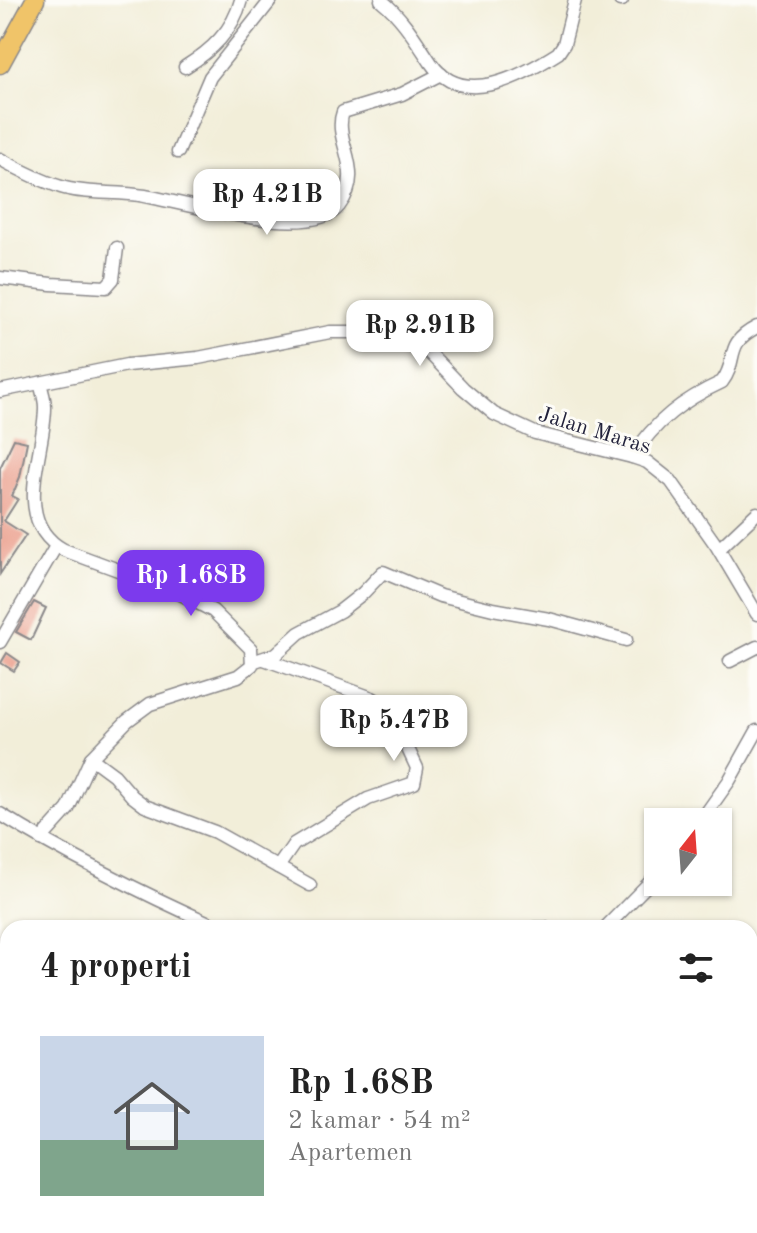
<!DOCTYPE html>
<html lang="id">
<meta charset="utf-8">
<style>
body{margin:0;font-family:"Old Standard TT",serif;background:#f2f2f2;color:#222;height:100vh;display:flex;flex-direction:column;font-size:30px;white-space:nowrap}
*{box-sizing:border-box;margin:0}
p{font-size:26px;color:#767676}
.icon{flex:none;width:44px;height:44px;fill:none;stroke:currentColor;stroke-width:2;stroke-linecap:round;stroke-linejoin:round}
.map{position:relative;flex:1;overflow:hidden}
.details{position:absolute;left:0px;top:920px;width:758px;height:314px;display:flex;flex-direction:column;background:#fff;border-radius:24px 24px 0 0;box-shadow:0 2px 6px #0004}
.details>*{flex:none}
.needle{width:52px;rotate:17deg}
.tools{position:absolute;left:644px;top:808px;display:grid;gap:16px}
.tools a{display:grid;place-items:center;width:88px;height:88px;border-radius:0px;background:#fff;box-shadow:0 2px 6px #0004;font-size:40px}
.price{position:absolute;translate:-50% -68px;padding:0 18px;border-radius:16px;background:#fff;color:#222;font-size:26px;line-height:52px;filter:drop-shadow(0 2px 4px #0008)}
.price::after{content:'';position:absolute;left:50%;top:48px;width:24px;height:18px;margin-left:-12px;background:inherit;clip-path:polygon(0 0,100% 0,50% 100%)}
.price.selected{background:#7c3aed;color:#fff}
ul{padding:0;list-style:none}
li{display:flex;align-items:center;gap:24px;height:200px;padding:0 40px}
li span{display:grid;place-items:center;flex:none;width:224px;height:160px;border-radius:0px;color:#555}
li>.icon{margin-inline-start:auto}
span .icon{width:96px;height:96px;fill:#fffc;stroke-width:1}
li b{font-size:34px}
h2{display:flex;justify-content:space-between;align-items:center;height:96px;padding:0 40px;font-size:34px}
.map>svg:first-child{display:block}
.building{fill:#ea9986}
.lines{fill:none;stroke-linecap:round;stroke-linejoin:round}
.minor-casing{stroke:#8a888a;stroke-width:15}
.highway-casing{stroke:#8a888a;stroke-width:21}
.minor{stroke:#fff;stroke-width:12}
.highway{stroke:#f0c469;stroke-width:18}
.labels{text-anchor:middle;stroke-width:6;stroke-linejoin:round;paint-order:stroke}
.street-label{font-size:22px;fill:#22223b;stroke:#fdfcf7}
</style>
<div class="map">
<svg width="757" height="1233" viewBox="0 0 757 1233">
<rect width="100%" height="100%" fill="#fdfcf7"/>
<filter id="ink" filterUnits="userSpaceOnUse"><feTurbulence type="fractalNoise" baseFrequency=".0125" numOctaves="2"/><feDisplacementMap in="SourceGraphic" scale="16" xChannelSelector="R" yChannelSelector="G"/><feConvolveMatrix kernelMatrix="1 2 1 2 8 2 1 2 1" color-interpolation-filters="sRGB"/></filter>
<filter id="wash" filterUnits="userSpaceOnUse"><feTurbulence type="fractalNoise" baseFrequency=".006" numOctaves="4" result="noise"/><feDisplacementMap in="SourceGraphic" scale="32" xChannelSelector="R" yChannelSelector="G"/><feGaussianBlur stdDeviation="1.8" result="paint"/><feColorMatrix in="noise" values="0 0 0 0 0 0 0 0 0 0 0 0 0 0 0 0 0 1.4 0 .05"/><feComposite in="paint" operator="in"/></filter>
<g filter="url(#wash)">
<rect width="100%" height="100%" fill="#f2eed9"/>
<g id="blocks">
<g class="building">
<path d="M14,439L27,442L20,477L12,496L18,499L4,521L26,535L0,574V468Z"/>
<path d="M34,602L46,608L31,640L16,632Z"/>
<path d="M7,653L20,662L14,671L1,663Z"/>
</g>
</g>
</g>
<g filter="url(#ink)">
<use href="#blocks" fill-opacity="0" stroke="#8a888a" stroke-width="2"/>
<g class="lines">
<g class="minor-casing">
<g id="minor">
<path d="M381,0C403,18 415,39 431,63C462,109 522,76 558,53L564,44L575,0"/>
<path d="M620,0H622"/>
<path d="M185,67C211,51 233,31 241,0"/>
<path d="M178,152L210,77L271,0"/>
<path d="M0,159C20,170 39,180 61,187C88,195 117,191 145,196C186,203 312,241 339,206C367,170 332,141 343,112L402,94L441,74"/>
<path d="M0,278L51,284L106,287L113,279L117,248"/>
<path d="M40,383C42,391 45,399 45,407C45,454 10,521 64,550L175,591L213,611L251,649L252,665L238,676L150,704L127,721L91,758L68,809L41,839"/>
<path d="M0,391L127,365L198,358L330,332H365L417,340L463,388L494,414L535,433L632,457L647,462L671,481L716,545L757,614"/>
<path d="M632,457C655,421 683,400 722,382C739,360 723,344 757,327"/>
<path d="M719,549L757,513"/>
<path d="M0,642L56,546"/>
<path d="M264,659L372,698L385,706L393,717L417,768L414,783L368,799L294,844L278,867"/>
<path d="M730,661L757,647"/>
<path d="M252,662L276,654L299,633L340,611L363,593L383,572L440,596L493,609L549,619L626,640"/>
<path d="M91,758L114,775L132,796L145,806L215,832L310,885"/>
<path d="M0,814C71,858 144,894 220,928"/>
<path d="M700,822L729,781L757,731"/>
<path d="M535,928H545"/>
<path d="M605,928L658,874"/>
<path d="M0,1017L8,1021"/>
<path d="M0,1059L8,1043"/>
<path d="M750,1121L757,1122"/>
<path d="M0,1145H8"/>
<path d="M566,1226L586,1229L593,1226"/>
<path d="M523,1233L524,1226"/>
</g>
</g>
<g class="highway-casing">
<path id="highway" d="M0,64L35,0"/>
</g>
<use href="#minor" class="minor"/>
<use href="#highway" class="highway"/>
</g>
</g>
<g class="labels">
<g class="street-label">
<text transform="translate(595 429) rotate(17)" y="8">Jalan Maras</text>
</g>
</g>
</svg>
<div class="tools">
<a><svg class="needle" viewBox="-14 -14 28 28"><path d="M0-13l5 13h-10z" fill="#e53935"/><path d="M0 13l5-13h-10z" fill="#767676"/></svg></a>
</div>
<b class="price" style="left:267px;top:237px">Rp 4.21B</b>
<b class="price" style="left:420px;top:368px">Rp 2.91B</b>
<b class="price selected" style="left:191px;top:618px">Rp 1.68B</b>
<b class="price" style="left:394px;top:763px">Rp 5.47B</b>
<section class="details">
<h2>4 properti<svg class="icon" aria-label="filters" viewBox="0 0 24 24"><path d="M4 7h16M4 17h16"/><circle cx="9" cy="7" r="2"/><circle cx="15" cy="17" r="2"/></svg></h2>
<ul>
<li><span style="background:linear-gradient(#c9d6e8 65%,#7fa58c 0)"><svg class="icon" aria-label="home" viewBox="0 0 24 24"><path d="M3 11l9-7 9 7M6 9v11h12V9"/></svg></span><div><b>Rp 1.68B</b><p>2 kamar · 54 m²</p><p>Apartemen</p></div></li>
</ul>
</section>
</div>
